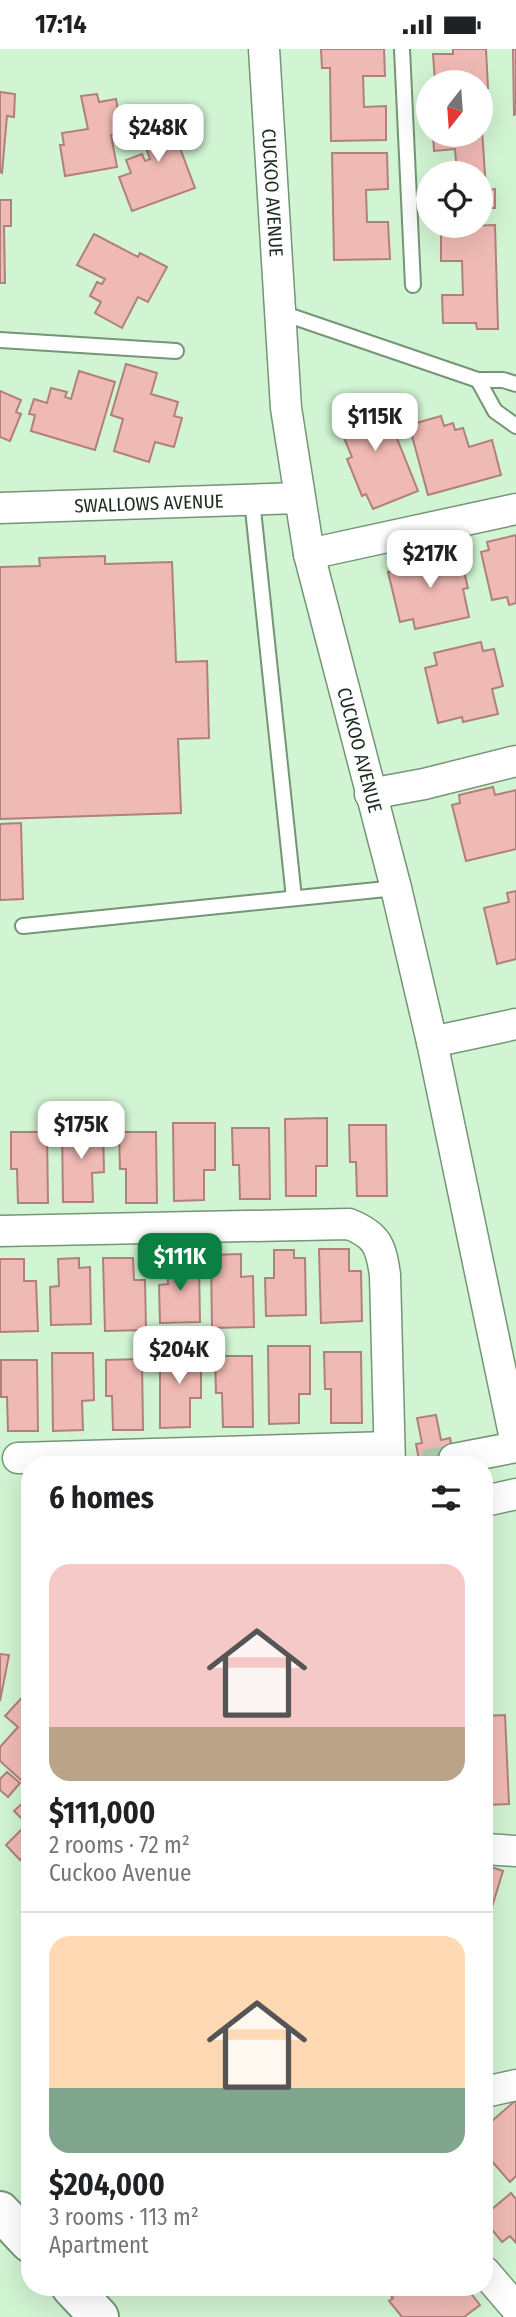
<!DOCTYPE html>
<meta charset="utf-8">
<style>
body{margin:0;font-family:"Fira Sans Condensed",sans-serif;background:#f6f6f6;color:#202124;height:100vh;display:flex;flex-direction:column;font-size:26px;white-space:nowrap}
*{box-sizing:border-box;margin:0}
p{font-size:23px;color:#757577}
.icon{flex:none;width:38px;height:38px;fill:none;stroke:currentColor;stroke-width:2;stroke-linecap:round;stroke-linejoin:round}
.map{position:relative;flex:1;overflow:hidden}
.panel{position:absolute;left:21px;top:1407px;width:472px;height:840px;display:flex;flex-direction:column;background:#fff;border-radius:28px;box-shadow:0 7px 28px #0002}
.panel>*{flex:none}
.needle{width:46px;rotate:197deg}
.fabs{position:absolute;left:416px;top:21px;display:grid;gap:14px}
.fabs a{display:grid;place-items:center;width:77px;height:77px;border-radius:50%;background:#fff;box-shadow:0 7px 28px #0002;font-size:35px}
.price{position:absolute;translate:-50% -60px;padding:0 16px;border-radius:14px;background:#fff;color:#222;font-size:23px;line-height:46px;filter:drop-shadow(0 2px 4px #0008)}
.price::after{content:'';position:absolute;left:50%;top:42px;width:21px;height:16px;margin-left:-10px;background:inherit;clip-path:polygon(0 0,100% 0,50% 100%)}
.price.active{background:#0b8043;color:#fff}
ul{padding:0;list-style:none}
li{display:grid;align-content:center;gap:14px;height:371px;padding:0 28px}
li+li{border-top:2px solid #e0e0e0}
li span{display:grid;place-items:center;height:217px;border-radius:21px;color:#555}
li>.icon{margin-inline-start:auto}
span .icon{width:126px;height:126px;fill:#fffc;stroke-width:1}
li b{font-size:30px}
h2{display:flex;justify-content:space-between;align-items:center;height:84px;padding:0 28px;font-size:30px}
.status{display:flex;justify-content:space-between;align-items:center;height:49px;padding:0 35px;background:#fff;direction:ltr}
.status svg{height:19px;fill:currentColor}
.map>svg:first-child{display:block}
.building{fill:#f0bab4;stroke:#b0817c;stroke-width:2}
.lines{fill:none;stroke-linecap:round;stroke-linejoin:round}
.minor-tunnel{stroke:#adccae;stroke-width:30;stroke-dasharray:30 15;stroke-linecap:butt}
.service-casing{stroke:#749576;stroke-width:18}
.minor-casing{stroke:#749576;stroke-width:33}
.trunk-casing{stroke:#749576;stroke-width:42}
.service{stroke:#fff;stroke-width:14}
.minor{stroke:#fff;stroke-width:30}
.trunk{stroke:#fff;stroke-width:38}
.labels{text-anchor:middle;stroke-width:5;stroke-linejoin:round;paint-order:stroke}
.street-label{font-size:19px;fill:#1d2b1e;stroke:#fff}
</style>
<div class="status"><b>17:14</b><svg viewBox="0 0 49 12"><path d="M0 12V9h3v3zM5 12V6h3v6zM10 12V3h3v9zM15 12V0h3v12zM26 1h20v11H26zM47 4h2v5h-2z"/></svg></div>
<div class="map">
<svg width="516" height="2268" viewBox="0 0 516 2268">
<rect width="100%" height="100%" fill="#d1f4d2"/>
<g class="building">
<path d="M321,0H384L385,27H363L364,58L386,57V91L331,92L330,19H322Z"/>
<path d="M453,0H486L488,39H481V33H435L433,5H453Z"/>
<path d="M513,0H516V65L514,66Z"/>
<path d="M0,43L15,45L14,68L7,67L2,124L0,123Z"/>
<path d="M97,45L99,53L116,50L122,84L111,86L117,118L65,127L60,96H64L62,84L88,80L81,47Z"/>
<path d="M175,61L185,88L177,91L195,139L132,162L119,128L131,124L126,111L142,105L145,112L150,110L137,74Z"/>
<path d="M481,65L486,141L495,140V159H481V124H457L455,100L434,102L433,86H481Z"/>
<path d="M332,104H387L388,140L366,141L367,173H388L390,210L334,211Z"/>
<path d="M0,151H11V177H4L5,234H0Z"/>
<path d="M495,176L498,280H477L476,274H443L442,246H463L462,212H441V178Z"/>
<path d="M94,185L138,208L140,204L167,218L148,253L138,248L122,279L95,264L101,253L90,247L97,233L102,235L105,230L77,216Z"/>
<path d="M126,315L157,324L151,345L178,353L174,367L182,369L174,398L155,393L149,413L114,402L123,370L111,366Z"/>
<path d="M79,322L115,333L95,401L31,382L35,366L29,365L34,350L47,354L51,339L67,343L65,348L71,350Z"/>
<path d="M0,342L21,351L16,363L21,365L10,392L0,388Z"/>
<path d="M380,347L418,442L373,460L366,445L362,447L347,410L352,408L334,365Z"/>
<path d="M441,367L444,377L453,374L455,381L463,379L469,398L492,391L501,426L428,446L409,376Z"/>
<path d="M516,486V554L509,556L507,548L492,551L481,503L489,501L487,493Z"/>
<path d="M428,505L430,513L460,506L468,539L463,540L469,568L415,580L413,570L400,573L388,523L395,521L394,513Z"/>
<path d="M105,507V515L172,513L176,613L207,612L209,689L178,690L181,764L0,770V518L40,517L39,509Z"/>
<path d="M481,593L483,602L494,600L503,637L492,640L498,665L463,673L462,668L438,674L425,619L437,616L434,604Z"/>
<path d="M493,738L495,746L516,741V800L466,812L452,756L460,754L459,746Z"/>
<path d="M21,774L23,850L0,851V775Z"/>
<path d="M516,842V910L497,915L484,859L509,853L507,844Z"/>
<path d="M327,1069V1117H316V1147H286L285,1070Z"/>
<path d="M173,1074H215V1121H204V1151L174,1152Z"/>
<path d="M62,1076H103L104,1123L92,1124L93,1153H63Z"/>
<path d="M349,1076H386L387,1147H357L356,1113H350Z"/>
<path d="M232,1079H269L270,1150H240L239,1116H233Z"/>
<path d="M11,1083H47L48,1154H18L17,1120H11Z"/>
<path d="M119,1083H156L157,1154H126V1120H120Z"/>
<path d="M319,1200H349V1222H361L362,1272L321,1274Z"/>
<path d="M274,1201H294V1209H305L306,1266L266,1267L265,1229H274Z"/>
<path d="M241,1205V1228L253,1227L254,1278L212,1279L211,1206Z"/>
<path d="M167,1208H188V1217L199,1216L200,1273L160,1274L159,1236L168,1235Z"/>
<path d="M79,1209V1219L90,1218L91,1275L51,1276L50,1238L59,1237L58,1210Z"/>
<path d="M103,1209H133L134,1231H145L146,1281L105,1282Z"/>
<path d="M0,1210H24V1232H36L38,1282L0,1283Z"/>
<path d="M268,1297H310V1345H299V1374L269,1375Z"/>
<path d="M160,1301H201V1349H190V1378L160,1379Z"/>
<path d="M324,1303H361L362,1374H331V1340H325Z"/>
<path d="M52,1304H93L94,1351L82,1352L83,1381L53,1382Z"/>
<path d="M215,1307H252L253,1378H223L222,1344H216Z"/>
<path d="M142,1310L143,1381H113L112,1347H106V1311Z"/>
<path d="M1,1311H37L38,1382H8L7,1348H1Z"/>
<path d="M436,1366L441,1391L450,1389L455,1416H420L416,1395L422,1394L417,1369Z"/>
<path d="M23,1460H30V1498H25Z"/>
<path d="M0,1605L9,1606L0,1652Z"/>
<path d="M29,1641L30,1723L22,1732L0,1712V1698L18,1678L5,1667Z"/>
<path d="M505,1666L509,1755L485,1756V1667Z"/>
<path d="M7,1723L20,1734L8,1748L0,1741V1730Z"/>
<path d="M30,1747V1778L14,1762Z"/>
<path d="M24,1778L30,1784V1801L20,1811L6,1796Z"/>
<path d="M485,1816L503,1822L485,1881Z"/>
<path d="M516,2051V2127L510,2133L490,2110L485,2114V2078Z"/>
<path d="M511,2144L516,2150V2194L510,2187L502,2193L485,2172V2166Z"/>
<path d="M384,2238H466L480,2256L464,2268H402L389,2252L393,2249Z"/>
</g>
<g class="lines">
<path class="minor-tunnel" d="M425,1416L454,1410"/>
<g class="service-casing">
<g id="service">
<path d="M402,0L413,236"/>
<path d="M279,263L478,331H503L516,335"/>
<path d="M0,291L176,302"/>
<path d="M478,331L495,362L516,377"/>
<path d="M252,451L294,849"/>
<path d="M23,877L396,839"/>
</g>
</g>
<g class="minor-casing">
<g id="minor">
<path id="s1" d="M264,0L286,359L309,505L396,839L432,993L516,1395"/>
<path id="s2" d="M0,459L299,449"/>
<path d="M309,505L516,460"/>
<path d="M370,745L424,735L516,712"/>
<path d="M432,993L516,975"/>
<path d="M0,1182L349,1175C377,1186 381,1197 385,1226L390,1416"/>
<path d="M18,1409L389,1398"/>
<path d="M454,1410L516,1398"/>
<path d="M485,1452L516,1445"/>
<path d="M485,1800L516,1802"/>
<path d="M485,2043L516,2036"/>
<path d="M485,2223L516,2259"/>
</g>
</g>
<g class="trunk-casing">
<g id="trunk">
<path d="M0,2162L30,2194"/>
<path d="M71,2238L99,2268"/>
</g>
</g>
<use href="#service" class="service"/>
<use href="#minor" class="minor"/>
<use href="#trunk" class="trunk"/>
</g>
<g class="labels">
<g class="street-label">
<text dy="7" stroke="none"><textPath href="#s1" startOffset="144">CUCKOO AVENUE</textPath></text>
<text dy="7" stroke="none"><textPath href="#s2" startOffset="149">SWALLOWS AVENUE</textPath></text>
<text dy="7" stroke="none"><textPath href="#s1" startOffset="710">CUCKOO AVENUE</textPath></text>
</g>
</g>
</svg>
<div class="fabs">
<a><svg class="needle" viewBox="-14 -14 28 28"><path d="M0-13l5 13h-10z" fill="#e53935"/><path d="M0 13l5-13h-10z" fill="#757577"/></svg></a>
<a><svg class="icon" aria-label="locate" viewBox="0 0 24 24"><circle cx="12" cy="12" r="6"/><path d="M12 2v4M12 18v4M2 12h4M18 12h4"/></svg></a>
</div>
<b class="price" style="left:158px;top:115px">$248K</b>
<b class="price" style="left:375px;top:404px">$115K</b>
<b class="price" style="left:430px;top:541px">$217K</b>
<b class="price" style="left:81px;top:1112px">$175K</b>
<b class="price active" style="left:180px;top:1244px">$111K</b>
<b class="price" style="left:179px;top:1337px">$204K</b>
<section class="panel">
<h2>6 homes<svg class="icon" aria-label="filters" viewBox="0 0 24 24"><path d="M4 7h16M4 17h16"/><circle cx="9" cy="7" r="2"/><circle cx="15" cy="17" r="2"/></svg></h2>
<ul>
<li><span style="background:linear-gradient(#f6c9c9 75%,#b9a48a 0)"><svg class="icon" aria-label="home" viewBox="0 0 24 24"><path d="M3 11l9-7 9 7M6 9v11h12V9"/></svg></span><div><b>$111,000</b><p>2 rooms · 72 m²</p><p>Cuckoo Avenue</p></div></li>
<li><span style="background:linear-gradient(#ffd9b3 70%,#7fa58c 0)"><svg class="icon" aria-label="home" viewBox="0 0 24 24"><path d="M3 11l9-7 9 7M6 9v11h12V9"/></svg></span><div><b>$204,000</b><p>3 rooms · 113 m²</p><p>Apartment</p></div></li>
</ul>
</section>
</div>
